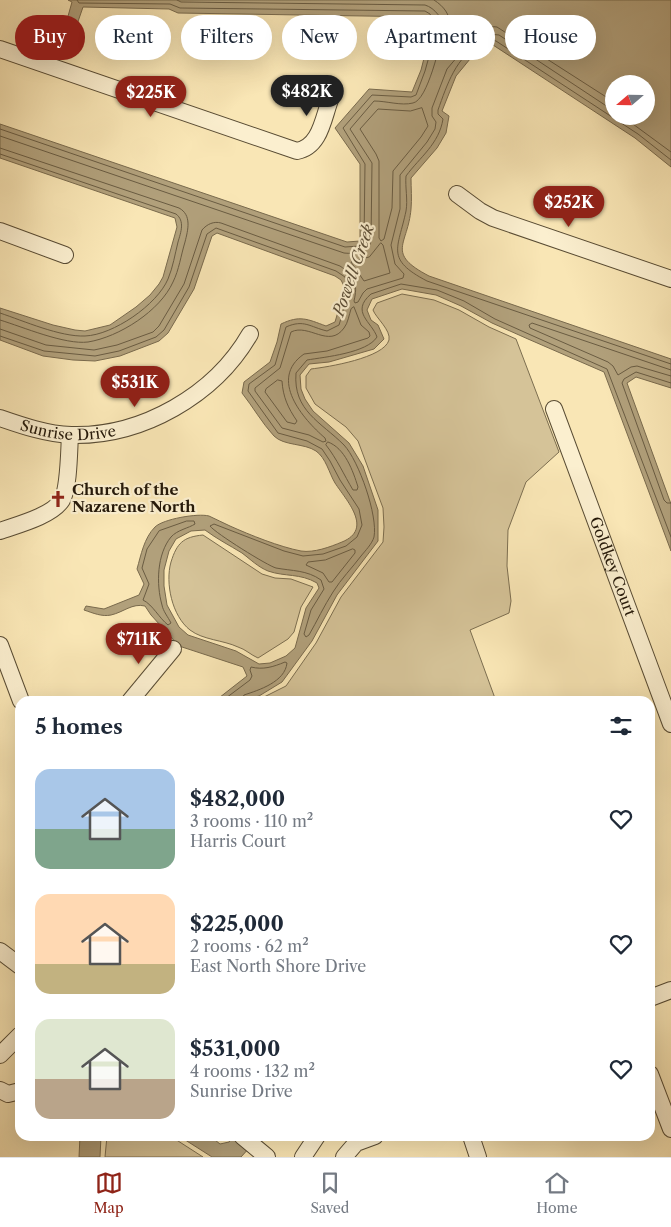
<!DOCTYPE html>
<meta charset="utf-8">
<style>
body{margin:0;font-family:"Libre Caslon Text",serif;background:#f6f6f7;color:#1f2937;height:100vh;display:flex;flex-direction:column;font-size:19px;white-space:nowrap}
*{box-sizing:border-box;margin:0}
p{font-size:16px;color:#747a83}
.icon{flex:none;width:28px;height:28px;fill:none;stroke:currentColor;stroke-width:2;stroke-linecap:round;stroke-linejoin:round}
.map{position:relative;flex:1;overflow:hidden}
.drawer{position:absolute;left:15px;top:696px;width:640px;height:445px;display:flex;flex-direction:column;background:#fff;border-radius:15px;box-shadow:0 5px 20px #0002}
.drawer>*{flex:none}
.hud{position:absolute;left:15px;top:15px;width:641px;height:45px;display:flex;gap:10px}
.needle{width:32px;rotate:250deg}
.controls{position:absolute;left:605px;top:75px;display:grid;gap:10px}
.controls a{display:grid;place-items:center;width:50px;height:50px;border-radius:50%;background:#fff;box-shadow:0 5px 20px #0002;font-size:25px}
.price{position:absolute;translate:-50% -42px;padding:0 11px;border-radius:18px;background:#8f2418;color:#fff;font-size:16px;line-height:32px;filter:drop-shadow(0 1px 2px #0008)}
.price::after{content:'';position:absolute;left:50%;top:30px;width:15px;height:11px;margin-left:-8px;background:inherit;clip-path:polygon(0 0,100% 0,50% 100%)}
.price.on{background:#222;color:#fff}
ul{padding:0;list-style:none}
li{display:flex;align-items:center;gap:15px;height:125px;padding:0 20px}
li span{display:grid;place-items:center;flex:none;width:140px;height:100px;border-radius:15px;color:#555}
li>.icon{margin-inline-start:auto}
span .icon{width:60px;height:60px;fill:#fffc;stroke-width:1}
li b{font-size:21px}
h2{display:flex;justify-content:space-between;align-items:center;height:60px;padding:0 20px;font-size:21px}
.chip{padding:0 18px;border-radius:22px;background:#fff;box-shadow:0 5px 20px #0002;font-size:18px;line-height:45px}
.chip.on{background:#8f2418;color:#fff}
.dock{display:flex;justify-content:space-around;align-items:center;height:70px;border-top:1px solid #e0e1e3;background:#fff;font-size:14px;color:#747a83}
.dock a{display:grid;justify-items:center;gap:2px}
.dock .on{color:#8f2418}
.map>svg:first-child{display:block}
.green{fill:#d5c398;stroke:#7c6e50}
.water{fill:#b1a07b;stroke:#796a4d;fill-rule:evenodd}
.lines{fill:none;stroke-linecap:round;stroke-linejoin:round}
.shore{stroke:#6a5c42;stroke-width:1}
.minor-casing{stroke:#594c34;stroke-width:18}
.minor{stroke:#fbefcf;stroke-width:16}
.labels{text-anchor:middle;stroke-width:4.5;stroke-linejoin:round;paint-order:stroke}
.street-label{font-size:15px;fill:#241809;stroke:#fbefcf}
.poi-label{font-size:15px;font-weight:bold;fill:#241809;stroke:#fbefcf;text-anchor:start}
.water-label{font-size:16px;font-style:italic;fill:#5c4e37;stroke:#fbefcf}
</style>
<div class="map">
<svg width="671" height="1157" viewBox="0 0 671 1157">
<rect width="100%" height="100%" fill="#f9e6b5"/>
<filter id="stains"><feTurbulence type="fractalNoise" baseFrequency=".004" numOctaves="4"/><feColorMatrix values="0 0 0 0 .2 0 0 0 0 .09 0 0 0 0 .02 0 0 0 .5 -.17"/></filter>
<radialGradient id="worn" r=".72"><stop offset=".6" stop-color="#630" stop-opacity="0"/><stop offset="1" stop-color="#630" stop-opacity=".3"/></radialGradient>
<g class="green">
<path d="M402,294L434,300L459,310L489,327L516,339L559,452L526,482L508,530L507,566L511,601L509,613L470,630L496,701H256L286,686L316,643L341,597L383,542L384,527L383,508L358,441L346,427L315,404L306,388V376L311,369C328,367 384,358 389,340C391,330 376,318 373,310L377,303Z"/>
<path d="M203,535L262,574L275,578L291,579L313,587L301,607L294,632L288,639L258,658C251,655 245,649 238,647C223,640 203,640 190,630C172,616 165,583 171,562C177,543 183,537 203,535Z"/>
<path d="M107,1136H164L175,1139L203,1157H105Z"/>
</g>
<g class="water">
<path d="M68,0H671V167L635,138L493,45L475,53L456,76L442,111L449,116L446,133L437,148L411,178C411,188 412,199 411,209C408,245 385,253 429,276L671,359V388L636,377L627,383L671,504V551L604,372L528,339L492,323L461,306L436,295L402,289L372,299L367,310L371,320L378,325L384,339L374,349L329,362L309,364L300,375L301,389L305,399L313,411L349,443L363,466L378,510V541L337,595L312,641L282,682L259,696L238,701H215L247,676L243,667L179,646L151,615L145,606C132,603 124,612 111,615C102,617 93,613 84,610L86,606L104,609L139,595L144,584L137,569C141,555 144,538 155,527C163,519 198,513 209,516C216,519 223,523 230,526C250,535 280,547 301,551C314,553 330,547 342,542C374,529 346,500 335,483C329,473 326,458 316,451C304,443 284,446 274,436C262,423 253,407 242,393L244,382L270,362L277,342L281,324C300,315 307,319 326,326L335,322L345,288L341,280L335,276L217,233L212,236L194,289L168,333L159,341L120,356L95,361L73,360L43,356L0,340V308L53,325L75,330L85,331L110,325L136,307L150,295L159,284L163,277L177,227L175,218L0,158V124L347,242L360,241V164L335,128L369,89L412,92L421,70L432,27L426,17L178,13L169,9L83,7L73,36L63,34L72,2ZM614,84H646V116H614ZM205,530C217,539 229,545 242,553C250,559 258,567 268,571C285,577 300,573 317,583L319,588L306,608L295,648L286,656L270,663L259,664L236,651L188,635L179,627L167,605L164,586V570L169,551L176,539L191,531Z"/>
<path d="M80,1136H101L100,1157H79Z"/>
<path d="M179,1136H210L220,1144L229,1142L234,1136H260L241,1157H212Z"/>
</g>
<g class="lines">
<g class="shore">
<path d="M434,0C456,14 451,31 445,52L446,55H449C461,40 477,24 497,27L614,102"/>
<path d="M422,108L428,126L421,137L393,171L392,208L384,239L381,241L379,238V161L376,154L360,129L378,109L410,111Z"/>
<path d="M622,116L671,152"/>
<path d="M0,129L345,247L360,246L364,243L365,164L343,128L372,95L411,97L416,95L425,71L437,28L430,14L425,11L180,8L170,4L79,3L77,0"/>
<path d="M0,136L344,253C355,254 368,254 371,241L372,163L350,129L374,101C387,101 401,106 413,103C428,100 440,43 444,29C443,19 435,8 425,5L181,2L177,0"/>
<path d="M0,148L179,208C192,215 188,230 185,242C181,255 179,270 173,282C160,311 119,337 88,342C65,345 23,327 0,320"/>
<path d="M0,154L176,214C185,221 181,232 178,242C175,254 173,267 168,279C157,305 113,335 85,336C60,337 24,321 0,313"/>
<path d="M671,160L638,134L496,41C490,39 486,42 481,44C456,56 447,85 438,110V114L443,119C439,144 420,157 406,176C405,187 408,200 406,211C398,249 385,259 427,281L671,364"/>
<path d="M381,243L383,245L390,273L364,281L351,262L369,257Z"/>
<path d="M354,307L361,325L369,332L370,336L368,338L327,351L304,354C268,379 303,419 325,438L326,441L323,442L309,435L282,428L255,391V388L280,368L291,332C309,323 329,349 344,328C348,323 349,315 351,309Z"/>
<path d="M0,329L46,345L94,350L117,345L153,332L159,326L184,284L202,230C207,224 214,221 221,223L340,266C355,276 358,284 354,301L355,303L358,302L363,293L367,289L403,278L404,274L395,264L391,245L400,209V175L427,142L435,129L436,122L432,116V108L447,69L469,43L489,34L499,35L614,111"/>
<path d="M0,336L44,351L95,356L119,351L156,337L164,330L189,287L207,234L216,228L336,271L345,277L350,289L339,325L327,331C310,327 304,319 286,327L275,365L249,384L248,391L278,433L307,441L322,449L330,461L340,480L359,509L362,525L357,537L346,546L323,554L303,556L284,551L214,524L210,526C215,533 268,566 276,568C292,571 307,570 321,580L324,589L311,610L304,634L306,637L309,635C317,621 324,606 333,592C341,579 352,568 361,556C365,551 372,544 374,537C378,516 359,461 344,445C321,422 293,411 296,373L307,360C325,357 367,353 377,337C372,322 350,312 371,294L401,284L437,290L464,301L495,319L607,369L671,537"/>
<path d="M671,370L532,323L529,325L530,328L608,362L613,366L618,375L631,367L637,366L671,376"/>
<path d="M278,380L282,381C283,397 288,408 297,421L295,424L287,422L265,392L266,389Z"/>
<path d="M671,383L636,372L624,379L622,383L664,500L667,503H671"/>
<path d="M328,442C345,448 353,471 358,487L357,490H353C344,475 337,459 326,445Z"/>
<path d="M187,521H194L195,524C189,528 177,530 171,537C157,554 156,584 162,605C163,611 168,617 171,623L168,625C159,618 153,605 143,600L149,584L142,568L147,549L159,531Z"/>
<path d="M353,549L355,550V553L332,582H329L323,573L306,565L308,562L325,560Z"/>
<path d="M222,701L250,680L252,676L250,670L251,667C263,670 273,667 285,662L287,663C285,682 259,690 244,695L241,701"/>
</g>
<g class="minor-casing">
<g id="minor">
<path d="M0,49L297,151C320,147 323,119 330,100"/>
<path d="M457,194L480,211L493,218L671,279"/>
<path d="M0,231L65,255"/>
<path id="s1" d="M554,409L671,724"/>
<path id="s2" d="M0,418C23,426 47,434 71,435C142,437 215,395 250,334"/>
<path d="M0,531C17,525 52,516 62,500C69,488 69,450 70,435"/>
<path d="M0,645L21,701"/>
<path d="M130,701L173,649"/>
<path d="M0,951L20,966"/>
<path d="M650,998L671,990"/>
<path d="M0,1055L20,1035"/>
<path d="M650,1074L671,1129"/>
<path d="M0,1090L8,1094L20,1091"/>
<path d="M242,1136L267,1157"/>
<path d="M471,1136L478,1157"/>
<path d="M303,1157L317,1136"/>
<path d="M344,1157L356,1143L375,1136"/>
</g>
</g>
<use href="#minor" class="minor"/>
</g>
<defs>
<g id="church-bare" transform="scale(1.35)"><path d="M-1.2-6h2.4v3.5h3.3v2.4h-3.3V6h-2.4V-.1h-3.3v-2.4h3.3Z" fill="#8f2418" stroke="#fbefcf" stroke-width="2.5" paint-order="stroke"/></g>
</defs>
<g fill-rule="evenodd">
<use href="#church-bare" x="58" y="499"/>
</g>
<g class="labels">
<g class="street-label">
<text dy="5" stroke="none"><textPath href="#s2" startOffset="70">Sunrise Drive</textPath></text>
<text dy="5" stroke="none"><textPath href="#s1" startOffset="168">Goldkey Court</textPath></text>
</g>
<g class="poi-label">
<text x="72" y="495">Church of the<tspan x="72" dy="17">Nazarene North</tspan></text>
</g>
<g class="water-label">
<text transform="translate(353 270) rotate(-71)" y="6">Powell Creek</text>
</g>
</g>
<rect width="100%" height="100%" filter="url(#stains)"/>
<rect width="100%" height="100%" fill="url(#worn)"/>
</svg>
<div class="controls">
<a><svg class="needle" viewBox="-14 -14 28 28"><path d="M0-13l5 13h-10z" fill="#e53935"/><path d="M0 13l5-13h-10z" fill="#747a83"/></svg></a>
</div>
<b class="price on" style="left:307px;top:117px">$482K</b>
<b class="price" style="left:151px;top:118px">$225K</b>
<b class="price" style="left:569px;top:228px">$252K</b>
<b class="price" style="left:135px;top:408px">$531K</b>
<b class="price" style="left:139px;top:665px">$711K</b>
<div class="hud">
<a class="chip on">Buy</a>
<a class="chip">Rent</a>
<a class="chip">Filters</a>
<a class="chip">New</a>
<a class="chip">Apartment</a>
<a class="chip">House</a>
</div>
<section class="drawer">
<h2>5 homes<svg class="icon" aria-label="filters" viewBox="0 0 24 24"><path d="M4 7h16M4 17h16"/><circle cx="9" cy="7" r="2"/><circle cx="15" cy="17" r="2"/></svg></h2>
<ul>
<li><span style="background:linear-gradient(#a9c7e8 60%,#7fa58c 0)"><svg class="icon" aria-label="home" viewBox="0 0 24 24"><path d="M3 11l9-7 9 7M6 9v11h12V9"/></svg></span><div><b>$482,000</b><p>3 rooms · 110 m²</p><p>Harris Court</p></div><svg class="icon" aria-label="heart" viewBox="0 0 24 24"><path d="M12 20l-8-8c-3-5 5-10 8-4 3-6 11-1 8 4z"/></svg></li>
<li><span style="background:linear-gradient(#ffd9b3 70%,#c2b280 0)"><svg class="icon" aria-label="home" viewBox="0 0 24 24"><path d="M3 11l9-7 9 7M6 9v11h12V9"/></svg></span><div><b>$225,000</b><p>2 rooms · 62 m²</p><p>East North Shore Drive</p></div><svg class="icon" aria-label="heart" viewBox="0 0 24 24"><path d="M12 20l-8-8c-3-5 5-10 8-4 3-6 11-1 8 4z"/></svg></li>
<li><span style="background:linear-gradient(#dfe7d0 60%,#b9a48a 0)"><svg class="icon" aria-label="home" viewBox="0 0 24 24"><path d="M3 11l9-7 9 7M6 9v11h12V9"/></svg></span><div><b>$531,000</b><p>4 rooms · 132 m²</p><p>Sunrise Drive</p></div><svg class="icon" aria-label="heart" viewBox="0 0 24 24"><path d="M12 20l-8-8c-3-5 5-10 8-4 3-6 11-1 8 4z"/></svg></li>
</ul>
</section>
</div>
<nav class="dock">
<a class="on"><svg class="icon" aria-label="map" viewBox="0 0 24 24"><path d="M3 6l6-2 6 2 6-2v14l-6 2-6-2-6 2zM9 4v14M15 6v14"/></svg>Map</a>
<a><svg class="icon" aria-label="saved" viewBox="0 0 24 24"><path d="M7 4h10v16l-5-4-5 4z"/></svg>Saved</a>
<a><svg class="icon" aria-label="home" viewBox="0 0 24 24"><path d="M3 11l9-7 9 7M6 9v11h12V9"/></svg>Home</a>
</nav>
